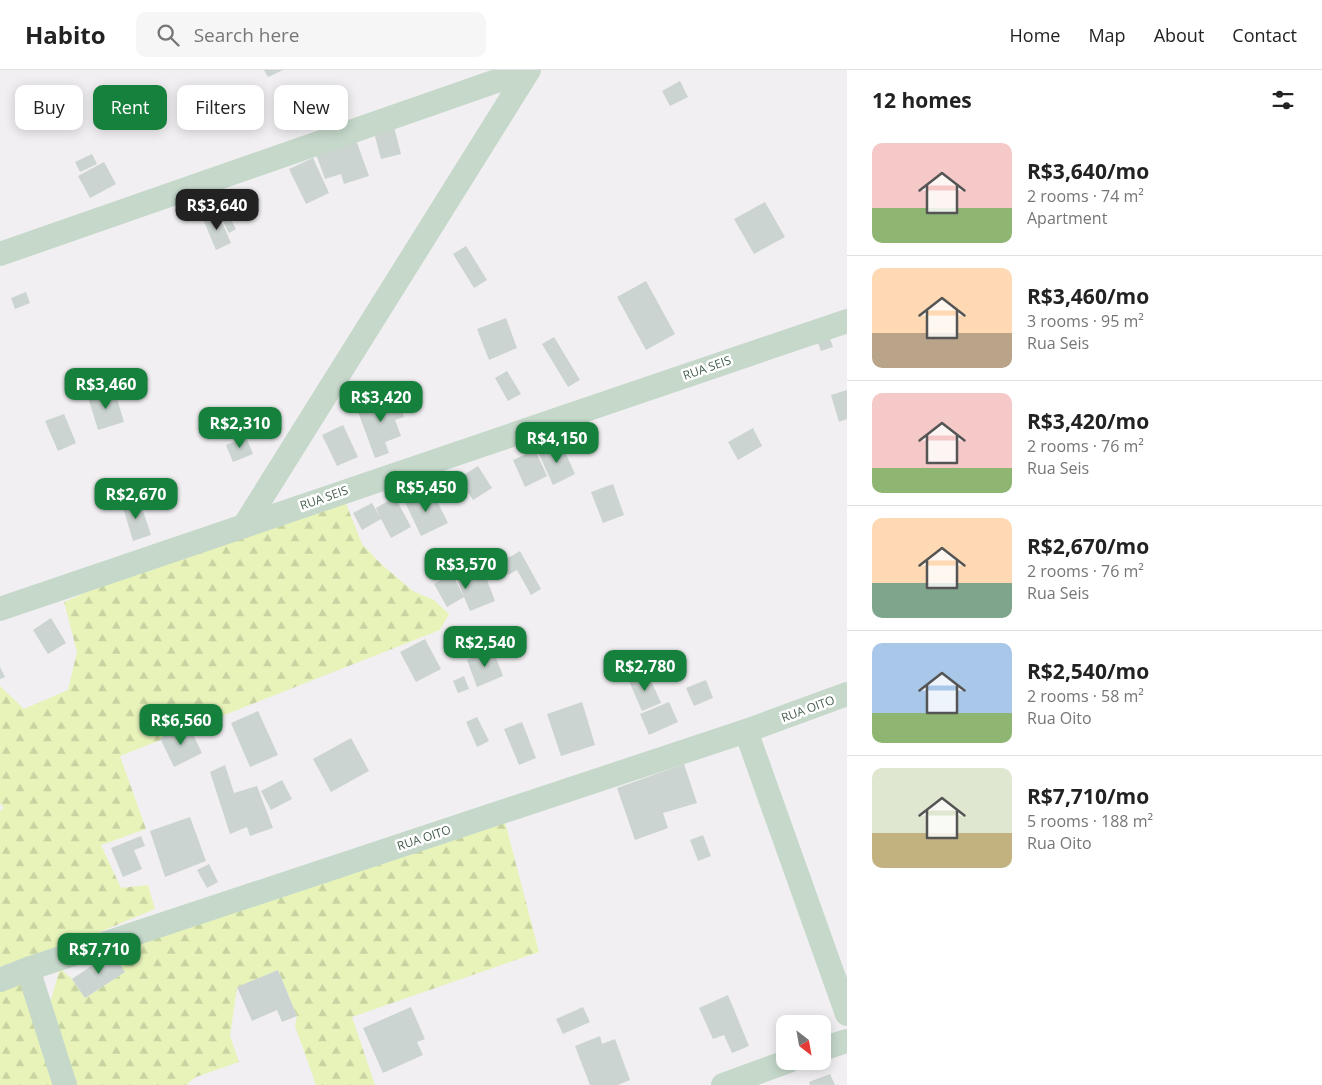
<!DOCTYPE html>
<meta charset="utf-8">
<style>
body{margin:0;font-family:"Open Sans",sans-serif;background:#f6f6f6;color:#222;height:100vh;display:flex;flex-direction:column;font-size:19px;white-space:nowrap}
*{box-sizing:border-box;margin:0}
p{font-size:16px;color:#767676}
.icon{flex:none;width:28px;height:28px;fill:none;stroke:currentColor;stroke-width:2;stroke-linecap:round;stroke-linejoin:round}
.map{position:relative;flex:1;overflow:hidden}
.sheet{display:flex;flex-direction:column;background:#fff;width:475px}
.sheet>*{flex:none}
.top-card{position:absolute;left:15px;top:15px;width:475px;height:45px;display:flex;gap:10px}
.needle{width:32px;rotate:149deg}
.tools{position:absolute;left:776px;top:945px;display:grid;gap:10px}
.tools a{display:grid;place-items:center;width:55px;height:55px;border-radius:10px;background:#fff;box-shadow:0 2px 12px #0003;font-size:25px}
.price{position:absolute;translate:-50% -42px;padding:0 11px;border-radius:10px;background:#16803d;color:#fff;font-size:16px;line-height:32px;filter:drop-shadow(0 1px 2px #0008)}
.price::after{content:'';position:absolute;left:50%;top:30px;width:15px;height:11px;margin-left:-8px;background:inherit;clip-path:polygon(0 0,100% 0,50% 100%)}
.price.active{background:#222;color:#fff}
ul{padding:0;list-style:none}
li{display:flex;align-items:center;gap:15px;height:125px;padding:0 25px}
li+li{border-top:1px solid #e0e0e0}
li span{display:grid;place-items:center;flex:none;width:140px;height:100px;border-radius:10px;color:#555}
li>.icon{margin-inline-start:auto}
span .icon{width:60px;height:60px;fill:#fffc;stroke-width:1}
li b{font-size:21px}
h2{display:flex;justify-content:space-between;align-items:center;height:60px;padding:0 25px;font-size:21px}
.tag{padding:0 18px;border-radius:10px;background:#fff;box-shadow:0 2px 12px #0003;font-size:18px;line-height:45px}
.tag.active{background:#16803d;color:#fff}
header{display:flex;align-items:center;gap:30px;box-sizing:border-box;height:70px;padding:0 25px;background:#fff;border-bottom:1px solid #e0e0e0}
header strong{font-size:24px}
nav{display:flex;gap:28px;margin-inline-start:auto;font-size:18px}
.search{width:350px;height:45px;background:#f6f6f6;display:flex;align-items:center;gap:12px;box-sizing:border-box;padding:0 18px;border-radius:10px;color:#767676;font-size:19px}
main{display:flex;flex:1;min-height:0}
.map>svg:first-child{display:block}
.forest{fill:url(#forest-firs)}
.building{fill:#cbd4d0}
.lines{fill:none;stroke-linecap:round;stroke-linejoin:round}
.street{stroke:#c5d8ca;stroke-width:24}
.labels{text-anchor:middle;stroke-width:5;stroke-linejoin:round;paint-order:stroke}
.street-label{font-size:12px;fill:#455f4c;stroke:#fff}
</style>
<header>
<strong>Habito</strong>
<div class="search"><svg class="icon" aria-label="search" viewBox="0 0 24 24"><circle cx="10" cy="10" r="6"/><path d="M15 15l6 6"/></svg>Search here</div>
<nav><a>Home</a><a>Map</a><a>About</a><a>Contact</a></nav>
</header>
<main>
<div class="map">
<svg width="847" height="1015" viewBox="0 0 847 1015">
<defs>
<pattern id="forest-firs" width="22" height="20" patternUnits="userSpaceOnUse" patternTransform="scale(1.25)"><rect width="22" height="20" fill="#e8f3ba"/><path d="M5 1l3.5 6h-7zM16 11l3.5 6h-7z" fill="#c8d3a2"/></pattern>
</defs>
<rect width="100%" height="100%" fill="#f1eff2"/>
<g class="forest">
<path d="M345,431L362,474L382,495L413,521L434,530L449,544L440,560L120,686L146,759L101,775L121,818L148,815L155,839L78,871L0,897V741L4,738L0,733V616L24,639L68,620L77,582L64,532L183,480Z"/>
<path d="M505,752L539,882L352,947L375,1015H316L295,956L297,946L278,900L237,918L230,966L239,992L196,1007L186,1015H74L50,933L60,898L72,909L85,928L125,902L112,882Z"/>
<path d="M20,904L58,1015H0V912Z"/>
</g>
<g class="building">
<path d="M264,0H283L268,7Z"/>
<path d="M680,11L688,27L670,36L662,21Z"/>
<path d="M392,49L401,84L381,89L372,55Z"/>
<path d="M356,70L369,106L344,114L341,104L325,109L316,84Z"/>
<path d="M92,84L97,94L80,102L75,92Z"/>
<path d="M313,88L329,123L306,134L289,99Z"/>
<path d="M104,92L116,114L90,128L78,106Z"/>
<path d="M765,132L785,167L754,184L734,149Z"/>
<path d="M218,143L231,173L216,180L203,149Z"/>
<path d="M228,144L236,159L229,163L221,148Z"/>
<path d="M466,176L487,210L474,218L453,184Z"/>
<path d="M646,211L675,264L646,280L617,227Z"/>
<path d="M26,222L30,233L15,239L11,228Z"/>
<path d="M506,248L517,278L489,290L477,259Z"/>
<path d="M828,263L833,277L821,281L816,267Z"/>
<path d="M554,267L580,310L568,317L542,274Z"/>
<path d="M507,301L521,324L508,331L495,308Z"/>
<path d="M114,319L124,352L98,360L88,327Z"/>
<path d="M847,320V349L839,352L831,325Z"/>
<path d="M396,324L404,347L395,350L401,366L385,372L389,383L375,388L357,339Z"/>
<path d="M64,344L76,373L58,381L45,351Z"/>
<path d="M569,351L579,372L577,365L592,359L596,369L568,384L556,358Z"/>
<path d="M343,355L358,387L337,396L322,365Z"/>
<path d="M753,358L762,376L738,390L728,372Z"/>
<path d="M246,367L253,384L233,392L226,375Z"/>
<path d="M561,373L575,404L553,415L539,384Z"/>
<path d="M535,380L547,406L525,417L513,390Z"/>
<path d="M478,396L492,418L473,430L459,408Z"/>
<path d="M613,414L624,445L603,453L591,422Z"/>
<path d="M431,419L448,453L421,466L405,432Z"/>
<path d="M395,427L411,457L391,468L381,449L362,460L353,443L372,433L380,447L376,438Z"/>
<path d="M139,429L151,465L133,471L122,434Z"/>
<path d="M520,481L541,519L531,525L517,500L508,505L501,492Z"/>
<path d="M483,499L495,531L470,541L464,527L447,537L434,514L452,504L464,527L457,509Z"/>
<path d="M51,548L66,573L48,584L33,560Z"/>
<path d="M425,569L441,599L416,612L400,582Z"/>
<path d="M493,580L503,606L477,617L467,590Z"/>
<path d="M0,597L5,607L0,609Z"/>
<path d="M647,602L661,633L642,641L629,611Z"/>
<path d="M464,606L469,619L458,623L453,611Z"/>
<path d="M706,610L713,628L694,636L686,618Z"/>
<path d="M582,632L595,675L561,686L547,644Z"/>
<path d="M669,632L678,652L649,665L640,644Z"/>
<path d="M258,641L278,685L250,697L231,653Z"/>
<path d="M477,647L489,671L477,677L466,652Z"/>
<path d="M522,652L536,688L519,695L504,659Z"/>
<path d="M188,654L202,683L174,697L160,668Z"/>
<path d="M351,668L369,701L331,722L313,689Z"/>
<path d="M684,694L697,733L663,743L668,758L635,770L617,718Z"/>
<path d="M225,695L234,723L257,716L273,758L250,766L247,757L230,764L210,702Z"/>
<path d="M282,710L292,729L271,740L261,721Z"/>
<path d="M190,747L206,791L165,807L150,761Z"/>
<path d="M703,765L711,786L698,791L690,770Z"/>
<path d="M141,766L145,776L134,780L142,799L123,807L111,778Z"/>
<path d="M209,794L218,812L207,818L197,800Z"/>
<path d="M112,882L125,902L85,928L72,909Z"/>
<path d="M278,900L297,946L282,952L277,940L252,951L237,917Z"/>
<path d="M728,925L749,976L732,983L724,965L713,969L699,938Z"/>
<path d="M411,937L425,969L417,972L423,985L383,1003L363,958Z"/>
<path d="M583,937L590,952L563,964L556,949Z"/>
<path d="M600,966L602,974L615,969L630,1010L618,1015H590L575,976Z"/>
<path d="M830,1004L835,1015H810L809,1012Z"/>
</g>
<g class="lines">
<g class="street">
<path d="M0,184L528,0"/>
<path d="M244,456L529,0"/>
<path d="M0,539L847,251"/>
<path d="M746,661L847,944"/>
<path d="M28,899L65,1015"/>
<path d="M0,910L28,899L746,661L847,624"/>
<path d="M822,979L847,971"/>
<path d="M723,1015L789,991"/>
</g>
</g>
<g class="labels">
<g class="street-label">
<text transform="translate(707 298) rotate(-19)" y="4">RUA SEIS</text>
<text transform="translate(324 428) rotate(-19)" y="4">RUA SEIS</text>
<text transform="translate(808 639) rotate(-20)" y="4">RUA OITO</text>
<text transform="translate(424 768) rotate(-18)" y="4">RUA OITO</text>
</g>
</g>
</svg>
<div class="tools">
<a><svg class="needle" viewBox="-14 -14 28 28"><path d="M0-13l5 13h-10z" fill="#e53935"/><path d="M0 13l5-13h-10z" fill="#767676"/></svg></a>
</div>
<b class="price active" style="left:217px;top:161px">R$3,640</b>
<b class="price" style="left:106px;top:340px">R$3,460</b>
<b class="price" style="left:381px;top:353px">R$3,420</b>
<b class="price" style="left:240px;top:379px">R$2,310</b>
<b class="price" style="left:557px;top:394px">R$4,150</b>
<b class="price" style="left:426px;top:443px">R$5,450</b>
<b class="price" style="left:136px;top:450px">R$2,670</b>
<b class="price" style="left:466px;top:520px">R$3,570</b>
<b class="price" style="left:485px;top:598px">R$2,540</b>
<b class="price" style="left:645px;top:622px">R$2,780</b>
<b class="price" style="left:181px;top:676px">R$6,560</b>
<b class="price" style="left:99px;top:905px">R$7,710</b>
<div class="top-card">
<a class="tag">Buy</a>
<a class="tag active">Rent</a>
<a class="tag">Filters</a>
<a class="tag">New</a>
</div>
</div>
<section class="sheet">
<h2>12 homes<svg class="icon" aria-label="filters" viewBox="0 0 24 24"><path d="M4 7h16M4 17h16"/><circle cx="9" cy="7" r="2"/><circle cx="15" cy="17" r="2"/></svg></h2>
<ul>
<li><span style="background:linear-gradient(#f6c9c9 65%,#8fb573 0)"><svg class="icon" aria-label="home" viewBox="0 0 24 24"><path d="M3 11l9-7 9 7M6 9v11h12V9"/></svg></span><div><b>R$3,640/mo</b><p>2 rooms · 74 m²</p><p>Apartment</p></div></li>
<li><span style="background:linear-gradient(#ffd9b3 65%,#b9a48a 0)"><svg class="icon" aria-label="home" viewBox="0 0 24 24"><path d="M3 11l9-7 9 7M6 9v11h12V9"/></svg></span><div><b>R$3,460/mo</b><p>3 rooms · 95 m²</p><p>Rua Seis</p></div></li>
<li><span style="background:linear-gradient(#f6c9c9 75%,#8fb573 0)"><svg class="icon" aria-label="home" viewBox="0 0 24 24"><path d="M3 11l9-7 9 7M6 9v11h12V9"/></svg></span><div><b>R$3,420/mo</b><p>2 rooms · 76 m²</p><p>Rua Seis</p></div></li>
<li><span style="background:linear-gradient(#ffd9b3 65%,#7fa58c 0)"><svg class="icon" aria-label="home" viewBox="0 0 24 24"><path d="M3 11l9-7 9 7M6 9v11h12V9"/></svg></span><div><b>R$2,670/mo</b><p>2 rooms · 76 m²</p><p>Rua Seis</p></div></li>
<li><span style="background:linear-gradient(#a9c7e8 70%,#8fb573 0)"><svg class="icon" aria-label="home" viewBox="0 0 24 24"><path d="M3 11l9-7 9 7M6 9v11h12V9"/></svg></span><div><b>R$2,540/mo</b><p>2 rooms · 58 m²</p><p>Rua Oito</p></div></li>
<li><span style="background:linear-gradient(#dfe7d0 65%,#c2b280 0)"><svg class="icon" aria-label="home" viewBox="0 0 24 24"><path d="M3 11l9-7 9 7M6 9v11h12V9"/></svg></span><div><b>R$7,710/mo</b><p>5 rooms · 188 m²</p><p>Rua Oito</p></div></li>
</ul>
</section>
</main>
